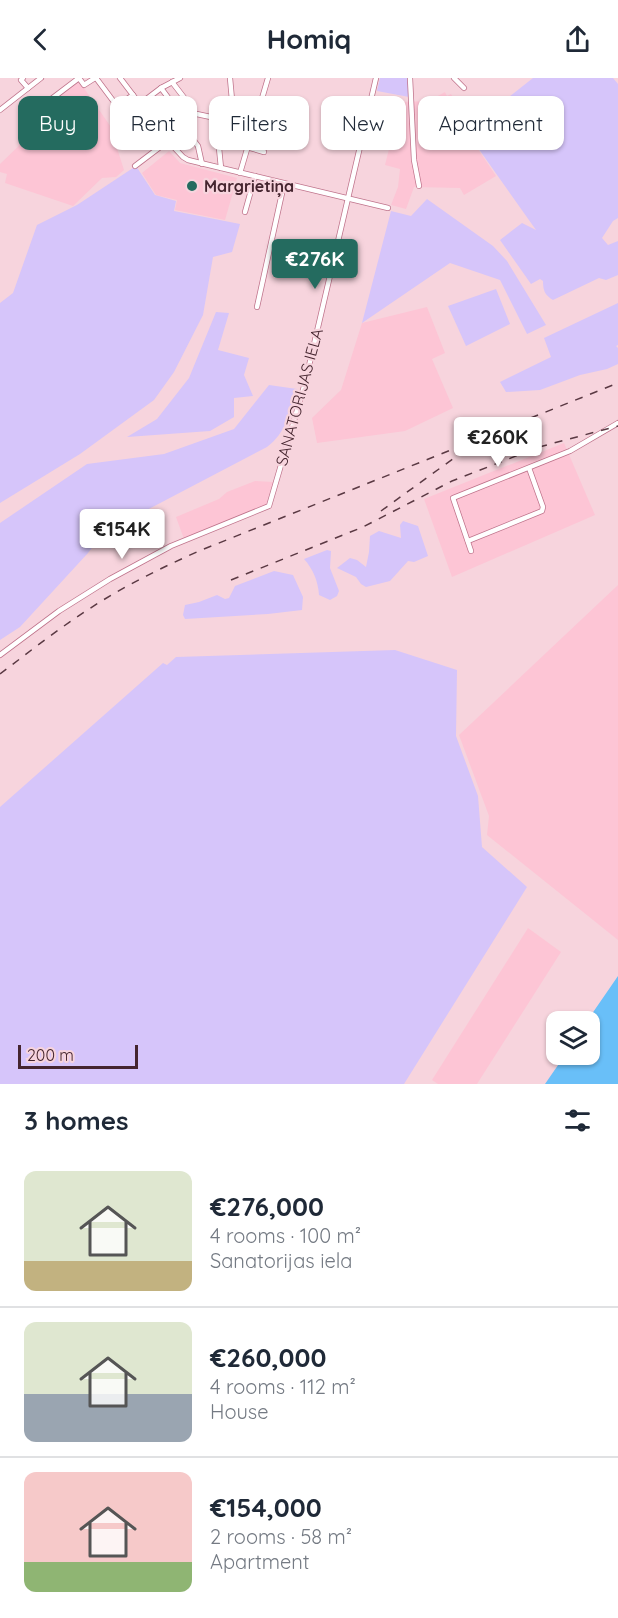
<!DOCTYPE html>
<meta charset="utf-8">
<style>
body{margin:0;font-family:Quicksand,sans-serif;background:#f6f6f7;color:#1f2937;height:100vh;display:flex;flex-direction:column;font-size:22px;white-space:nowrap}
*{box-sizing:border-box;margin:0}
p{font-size:20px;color:#747a83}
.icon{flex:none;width:33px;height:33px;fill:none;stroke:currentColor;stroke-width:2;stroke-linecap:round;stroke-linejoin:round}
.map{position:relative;height:1006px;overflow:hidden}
.side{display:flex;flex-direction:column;background:#fff;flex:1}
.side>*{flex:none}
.guide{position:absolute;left:18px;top:18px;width:582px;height:54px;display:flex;gap:12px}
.buttons{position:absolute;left:546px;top:933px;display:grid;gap:12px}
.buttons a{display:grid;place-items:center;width:54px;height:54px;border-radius:12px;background:#fff;box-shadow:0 2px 4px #0004;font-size:30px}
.scale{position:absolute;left:18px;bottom:15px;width:120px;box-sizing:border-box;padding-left:6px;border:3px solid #45252f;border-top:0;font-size:16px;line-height:21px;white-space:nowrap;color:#45252f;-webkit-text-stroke:4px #f7d4dd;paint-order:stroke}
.price{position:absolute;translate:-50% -51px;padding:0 14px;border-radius:6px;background:#fff;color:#222;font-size:20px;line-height:39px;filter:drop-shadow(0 2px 3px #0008)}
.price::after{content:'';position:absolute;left:50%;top:36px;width:18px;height:14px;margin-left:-9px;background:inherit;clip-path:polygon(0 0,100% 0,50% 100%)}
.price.active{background:#246b5f;color:#fff}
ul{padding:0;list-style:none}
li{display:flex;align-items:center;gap:18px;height:150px;padding:0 24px}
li+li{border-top:2px solid #e0e1e3}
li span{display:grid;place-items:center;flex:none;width:168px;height:120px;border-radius:12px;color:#555}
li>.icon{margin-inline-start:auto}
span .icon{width:72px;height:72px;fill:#fffc;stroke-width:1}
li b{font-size:26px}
h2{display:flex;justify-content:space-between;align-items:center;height:72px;padding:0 24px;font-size:26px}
.tag{padding:0 21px;border-radius:12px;background:#fff;box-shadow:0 2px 4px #0004;font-size:21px;line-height:54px}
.tag.active{background:#246b5f;color:#fff}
header{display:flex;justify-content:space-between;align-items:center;height:78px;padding:0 24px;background:#fff;font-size:27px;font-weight:700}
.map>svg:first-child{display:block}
.built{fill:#fdc5d5}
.green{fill:#d6c5fa}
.water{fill:#69bff8}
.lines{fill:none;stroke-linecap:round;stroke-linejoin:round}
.minor-casing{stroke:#bf738b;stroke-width:6}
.minor{stroke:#fff;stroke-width:4.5}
.rail{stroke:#5a3943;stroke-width:1.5;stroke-dasharray:8 8;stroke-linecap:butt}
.poi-dot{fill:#246b5f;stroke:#f7d4dd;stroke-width:2}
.labels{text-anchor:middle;stroke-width:4.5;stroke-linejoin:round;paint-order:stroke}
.poi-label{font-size:16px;font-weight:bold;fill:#45252f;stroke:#f7d4dd;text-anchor:start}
.street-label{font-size:16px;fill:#45252f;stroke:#f7d4dd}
</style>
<header><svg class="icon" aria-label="back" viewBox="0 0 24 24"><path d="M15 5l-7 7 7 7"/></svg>Homiq<svg class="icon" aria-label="share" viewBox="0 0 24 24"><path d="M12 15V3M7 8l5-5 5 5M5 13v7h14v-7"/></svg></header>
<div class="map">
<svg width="618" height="1006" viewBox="0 0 618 1006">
<rect width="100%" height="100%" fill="#f7d4dd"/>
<g class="built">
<path d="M79,3L122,65L117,70L124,92L116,99L102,100L73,128L5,105L7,96L0,94V86L27,60L39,70L56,40L46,27Z"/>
<path d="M445,14L447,18L451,16L458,28L454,31L440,33L441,47L466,53L496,98L464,117L460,110L414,109L406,131L391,127L398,109L400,91L385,87L396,43L399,44L397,24L429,23Z"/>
<path d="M169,73L180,85L237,100L225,142L175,132L177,122L156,117L142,95Z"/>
<path d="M427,229L445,275L432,281L453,330L405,353L317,365L312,340L341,312L362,245Z"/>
<path d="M564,365L595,437L452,499L424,421Z"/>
<path d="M255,403L273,404L266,427L184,461L176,439L219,421L227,414Z"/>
<path d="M618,507V862L487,757L489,738L459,657Z"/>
<path d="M528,850L561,874L477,1006H438L432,1002Z"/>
</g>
<g class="green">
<path d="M380,0H408L409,19L377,13Z"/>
<path d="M533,0H613L618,6V140L613,143L602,160L608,167L618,163V197L606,202L599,200L553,222C545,217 543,213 543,203L540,201L531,206L500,162L522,145L536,152L466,53Z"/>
<path d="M136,88L155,117L176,123L174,133L240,146L232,174L213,179L203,237L174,294L154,322L80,376L0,425V225L13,215L37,147L77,127Z"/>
<path d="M427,121L493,168L507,183L546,247L527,256L500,202L450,185L362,245L391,133L411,138Z"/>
<path d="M496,211L510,246L466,268L448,228Z"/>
<path d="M618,225V267L616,268L618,270V286L607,291L580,297L540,312L506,314L500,304L551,279L544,260Z"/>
<path d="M216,234L229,235L218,272L249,280L244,297L253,318L234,320V339L210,353L127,359L157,341L189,300Z"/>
<path d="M269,307L297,311C291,333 286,355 267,369L103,455L88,475L20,549L0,562V445L87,386L164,376L234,351Z"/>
<path d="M403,443L418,448L428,478L414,484L408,483L390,503L366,509L361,506L356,499L337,490L350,480L357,482L366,489L369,474L370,458L379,453L401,460L400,447Z"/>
<path d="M327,472L331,473L330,490L339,513L337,518L330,522L319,517C318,503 313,491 304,481Z"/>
<path d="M274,493L293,497L303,519L302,532L268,536L185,541L183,537L185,527L199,524L217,517L225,521L229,520L235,508Z"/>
<path d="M395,572L457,592L456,658L478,718L482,769L527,809L404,1006H0V729L163,585L167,587L176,579Z"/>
</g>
<path class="water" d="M618,898V1006H545L565,977L590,976V944L587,943Z"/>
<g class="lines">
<g class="minor-casing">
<g id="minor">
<path d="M23,0L21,2L28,10"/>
<path d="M96,0L117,28L133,17"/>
<path d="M120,0L168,63L183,79L188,82L388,130"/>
<path d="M230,0L234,44"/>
<path d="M410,0L414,82L419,108"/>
<path d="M454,0L464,10"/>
<path d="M172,4L189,26"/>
<path d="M161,10L181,37"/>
<path d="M50,22L79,0L84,7L95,0"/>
<path d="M140,26L161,10L180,0"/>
<path d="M0,32L41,0"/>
<path d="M178,34L189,26L192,35"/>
<path d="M176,39L198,68L202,86"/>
<path d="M216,40L221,90"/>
<path d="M159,51L170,41L181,37L192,35L234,44L251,55"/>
<path d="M247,69L264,74"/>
<path d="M135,88L168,63"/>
<path d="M240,95L268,0"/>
<path d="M245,134L255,98"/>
<path d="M257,229L284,106"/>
<path d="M468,463L542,433L543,429L529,390"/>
<path d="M471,473L453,420L570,373L618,345"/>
<path d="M0,577L59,533L110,501L171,468L269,428L305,305L376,0"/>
</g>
</g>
<use href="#minor" class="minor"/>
<g class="rail">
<path d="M381,433L461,375"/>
<path d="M231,502L363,449L452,403L539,369L618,348"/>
<path d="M0,596C29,574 58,551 89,531C124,508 161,490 199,473L618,305"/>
</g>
</g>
<circle class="poi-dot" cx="192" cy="108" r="6"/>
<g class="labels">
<g class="poi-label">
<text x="204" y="114">Margrietiņa</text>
</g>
<g class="street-label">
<text transform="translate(299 319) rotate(-75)" y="6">SANATORIJAS IELA</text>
</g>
</g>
</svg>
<div class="buttons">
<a><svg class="icon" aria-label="layers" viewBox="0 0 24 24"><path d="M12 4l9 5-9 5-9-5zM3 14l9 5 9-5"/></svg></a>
</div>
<div class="scale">200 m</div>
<b class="price active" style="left:315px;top:212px">€276K</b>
<b class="price" style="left:498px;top:390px">€260K</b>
<b class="price" style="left:122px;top:482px">€154K</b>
<div class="guide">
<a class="tag active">Buy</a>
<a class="tag">Rent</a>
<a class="tag">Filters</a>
<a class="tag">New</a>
<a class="tag">Apartment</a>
</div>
</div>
<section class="side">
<h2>3 homes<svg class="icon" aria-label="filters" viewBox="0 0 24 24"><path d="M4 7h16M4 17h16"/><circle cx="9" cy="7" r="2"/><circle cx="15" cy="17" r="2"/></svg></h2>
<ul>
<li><span style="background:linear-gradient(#dfe7d0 75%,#c2b280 0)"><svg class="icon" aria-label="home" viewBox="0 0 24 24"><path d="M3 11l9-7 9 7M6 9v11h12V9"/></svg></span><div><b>€276,000</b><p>4 rooms · 100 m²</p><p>Sanatorijas iela</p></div></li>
<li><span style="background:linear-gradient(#dfe7d0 60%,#9aa5b1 0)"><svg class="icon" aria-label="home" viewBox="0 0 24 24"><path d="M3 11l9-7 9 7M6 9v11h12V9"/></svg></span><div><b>€260,000</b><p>4 rooms · 112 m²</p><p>House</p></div></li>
<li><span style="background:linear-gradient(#f6c9c9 75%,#8fb573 0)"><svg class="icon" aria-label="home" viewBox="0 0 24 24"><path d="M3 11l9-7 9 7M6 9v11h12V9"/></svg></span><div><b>€154,000</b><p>2 rooms · 58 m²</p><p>Apartment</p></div></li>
</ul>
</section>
